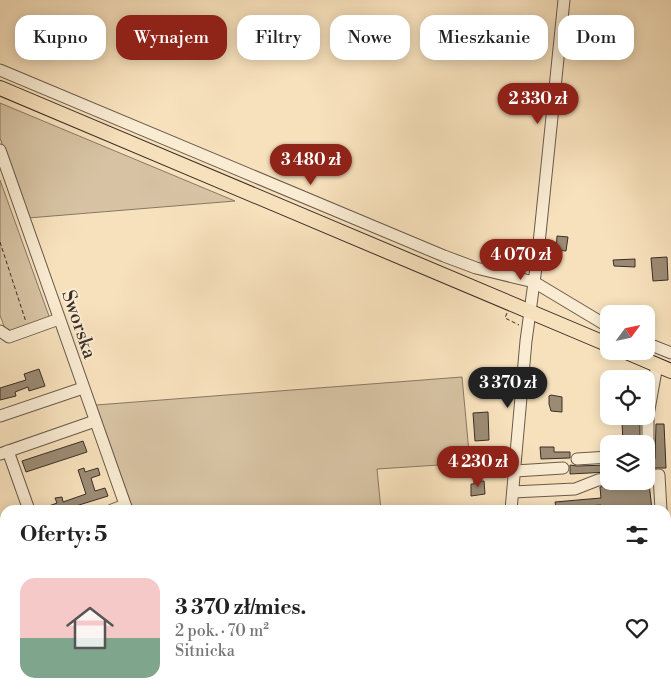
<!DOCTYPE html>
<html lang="pl">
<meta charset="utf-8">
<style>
body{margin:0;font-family:"Libre Bodoni",serif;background:#f6f6f6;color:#222;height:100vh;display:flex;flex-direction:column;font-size:19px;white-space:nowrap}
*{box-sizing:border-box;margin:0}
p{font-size:16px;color:#767676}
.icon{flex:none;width:28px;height:28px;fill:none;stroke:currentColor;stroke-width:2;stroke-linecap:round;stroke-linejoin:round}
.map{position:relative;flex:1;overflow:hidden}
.sheet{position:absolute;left:0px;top:505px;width:671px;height:195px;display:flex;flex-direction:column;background:#fff;border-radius:15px 15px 0 0;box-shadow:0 2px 12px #0003}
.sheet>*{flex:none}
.banner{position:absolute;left:15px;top:15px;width:641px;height:45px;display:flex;gap:10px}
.needle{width:32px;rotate:57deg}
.tools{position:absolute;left:600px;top:305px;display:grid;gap:10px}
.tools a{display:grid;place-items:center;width:55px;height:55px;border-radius:10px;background:#fff;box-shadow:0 2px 12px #0003;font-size:25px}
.price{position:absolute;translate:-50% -42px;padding:0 11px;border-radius:18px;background:#8f2418;color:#fff;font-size:16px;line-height:32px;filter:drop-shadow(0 1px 2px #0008)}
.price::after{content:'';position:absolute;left:50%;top:30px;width:15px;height:11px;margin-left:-8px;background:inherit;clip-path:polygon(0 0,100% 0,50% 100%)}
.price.current{background:#222;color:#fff}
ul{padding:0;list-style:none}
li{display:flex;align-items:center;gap:15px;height:125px;padding:0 20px}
li span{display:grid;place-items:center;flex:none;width:140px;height:100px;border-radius:15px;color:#555}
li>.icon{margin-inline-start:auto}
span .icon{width:60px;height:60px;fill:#fffc;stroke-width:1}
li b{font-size:21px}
h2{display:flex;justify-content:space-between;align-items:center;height:60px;padding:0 20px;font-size:21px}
.pill{padding:0 18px;border-radius:15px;background:#fff;box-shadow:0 2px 12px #0003;font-size:18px;line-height:45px}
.pill.current{background:#8f2418;color:#fff}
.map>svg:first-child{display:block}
.green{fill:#d7c3a3;stroke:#887865}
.building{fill:#9c8b74;stroke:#3a2e27}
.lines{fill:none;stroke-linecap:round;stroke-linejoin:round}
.minor-casing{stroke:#695b4c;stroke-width:13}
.major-casing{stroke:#3a2e27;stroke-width:16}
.path{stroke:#3a2e27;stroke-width:1;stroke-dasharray:4 2.5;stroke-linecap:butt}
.minor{stroke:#faecd3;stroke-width:11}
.major{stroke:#f7e1bc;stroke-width:14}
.labels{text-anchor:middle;stroke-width:4;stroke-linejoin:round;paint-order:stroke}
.street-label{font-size:19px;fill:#3a2e27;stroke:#faecd3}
</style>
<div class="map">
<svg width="671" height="700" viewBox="0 0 671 700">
<rect width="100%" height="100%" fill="#f7e1bc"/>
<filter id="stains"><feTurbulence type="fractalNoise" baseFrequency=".004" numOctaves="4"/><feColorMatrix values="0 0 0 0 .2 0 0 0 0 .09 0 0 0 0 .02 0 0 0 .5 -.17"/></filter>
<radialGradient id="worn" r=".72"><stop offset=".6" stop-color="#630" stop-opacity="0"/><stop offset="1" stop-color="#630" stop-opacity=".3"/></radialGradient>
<g class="green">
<path d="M0,103L235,201L28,218L0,138Z"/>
<path d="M0,180L50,319L13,332L5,329L0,315Z"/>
<path d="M462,377L470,463L377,469L381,510H133L96,405Z"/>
</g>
<g class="building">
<path d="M557,236L568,237L566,251L556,250Z"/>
<path d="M667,257L668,280L653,281L651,258Z"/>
<path d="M635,259V267L614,266L613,260Z"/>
<path d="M39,369L45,386L29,391L28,387L15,392L16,396L0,400V388L26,380L24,374Z"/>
<path d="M496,378L498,392L477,394L476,380Z"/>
<path d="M551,395L562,397V412L551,411L549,404V396Z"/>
<path d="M488,412L489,440L475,441L473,413Z"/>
<path d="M622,421H640V444H623Z"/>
<path d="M656,424H664L666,468H646V462L655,459Z"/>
<path d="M83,441L87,452L26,472L22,461Z"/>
<path d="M540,447H554V452H570V458L541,459Z"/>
<path d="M570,465L577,466L607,465L609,472L570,474Z"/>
<path d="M84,468L85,472L98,468L100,475L91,478L95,491L105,488L108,496L63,510H38L57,503L55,498L62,497L63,502L86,494L78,470Z"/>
<path d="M474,481H484L485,494L471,496V484H474Z"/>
<path d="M620,481L649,483L652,510H602L601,505L556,508L555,502L601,498L600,487L610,486Z"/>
</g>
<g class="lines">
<g class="minor-casing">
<g id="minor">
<path d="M0,70L444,256L476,268L534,282L609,327"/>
<path d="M0,150L127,510"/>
<path d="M0,331L9,337L59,319"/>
<path d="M646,343L671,353"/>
<path d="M0,416L83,388"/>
<path d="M8,451L29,510"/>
<path d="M0,454L95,421"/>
<path d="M646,454H648V415L657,365"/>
<path d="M577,459L609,457"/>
<path d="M515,471L563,468"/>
<path d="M646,476L659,475L661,510"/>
<path d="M513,492L575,489L598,480L609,479"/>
<path d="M112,510L125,505"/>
<path d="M511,510L526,341L538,253L564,0"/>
<path d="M0,548L5,547"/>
<path d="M666,577H671"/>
<path d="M0,663L5,677"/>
<path d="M12,695L14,700"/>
<path d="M97,695L99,700"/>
<path d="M191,695L192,700"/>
<path d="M140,700L153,695"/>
<path d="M491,700L492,695"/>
</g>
</g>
<g class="major-casing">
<g id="major">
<path d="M0,88L609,345"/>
<path d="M624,351L671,371"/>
</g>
</g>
<g class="path">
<path d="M0,242L26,322"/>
<path d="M507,313L505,318L519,325"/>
</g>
<use href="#minor" class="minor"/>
<use href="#major" class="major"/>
</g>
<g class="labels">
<g class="street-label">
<text transform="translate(80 324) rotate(71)" y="7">Sworska</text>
</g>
</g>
<rect width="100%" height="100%" filter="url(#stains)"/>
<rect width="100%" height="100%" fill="url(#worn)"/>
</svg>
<div class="tools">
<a><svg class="needle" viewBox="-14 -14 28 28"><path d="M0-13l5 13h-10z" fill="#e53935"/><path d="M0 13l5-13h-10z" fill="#767676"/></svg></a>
<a><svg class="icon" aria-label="locate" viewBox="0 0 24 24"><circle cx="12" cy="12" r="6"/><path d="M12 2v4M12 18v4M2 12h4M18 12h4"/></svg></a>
<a><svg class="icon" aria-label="layers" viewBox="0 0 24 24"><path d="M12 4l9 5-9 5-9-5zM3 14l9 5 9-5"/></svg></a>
</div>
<b class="price" style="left:538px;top:125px">2 330 zł</b>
<b class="price" style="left:311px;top:186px">3 480 zł</b>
<b class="price" style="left:521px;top:281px">4 070 zł</b>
<b class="price current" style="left:508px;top:409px">3 370 zł</b>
<b class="price" style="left:478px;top:488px">4 230 zł</b>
<div class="banner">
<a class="pill">Kupno</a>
<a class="pill current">Wynajem</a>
<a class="pill">Filtry</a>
<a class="pill">Nowe</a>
<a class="pill">Mieszkanie</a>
<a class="pill">Dom</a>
</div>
<section class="sheet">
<h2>Oferty: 5<svg class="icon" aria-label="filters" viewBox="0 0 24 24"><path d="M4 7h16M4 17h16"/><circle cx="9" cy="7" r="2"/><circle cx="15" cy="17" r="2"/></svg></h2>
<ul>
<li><span style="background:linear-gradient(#f6c9c9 60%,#7fa58c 0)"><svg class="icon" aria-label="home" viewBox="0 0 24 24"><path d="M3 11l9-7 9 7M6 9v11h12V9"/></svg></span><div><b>3 370 zł/mies.</b><p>2 pok. · 70 m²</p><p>Sitnicka</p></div><svg class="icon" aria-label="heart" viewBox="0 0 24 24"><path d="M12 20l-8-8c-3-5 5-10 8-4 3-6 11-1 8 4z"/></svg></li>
</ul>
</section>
</div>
